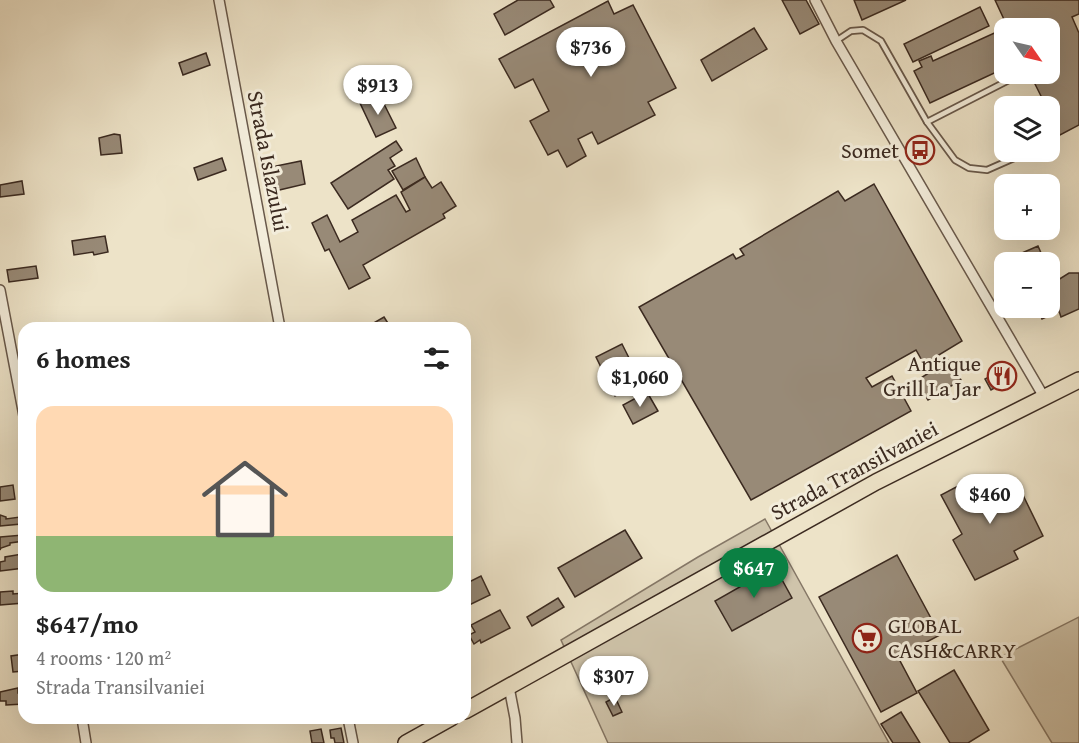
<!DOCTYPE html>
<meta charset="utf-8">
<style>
body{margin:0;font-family:"Gentium Book Plus",serif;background:#f2f2f2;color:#222;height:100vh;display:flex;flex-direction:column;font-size:22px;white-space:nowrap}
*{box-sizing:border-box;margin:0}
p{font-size:20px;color:#767676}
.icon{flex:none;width:33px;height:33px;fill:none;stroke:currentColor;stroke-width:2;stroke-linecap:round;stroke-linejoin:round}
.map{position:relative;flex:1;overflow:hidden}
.drawer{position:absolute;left:18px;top:322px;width:453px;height:402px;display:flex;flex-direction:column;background:#fff;border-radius:18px;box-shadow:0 6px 24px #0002}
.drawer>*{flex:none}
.needle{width:39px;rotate:124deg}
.tools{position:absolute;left:994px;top:18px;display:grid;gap:12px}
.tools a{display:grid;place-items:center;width:66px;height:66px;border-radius:12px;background:#fff;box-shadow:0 6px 24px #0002;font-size:30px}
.price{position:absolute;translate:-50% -51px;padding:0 14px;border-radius:21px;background:#fff;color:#222;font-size:20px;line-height:39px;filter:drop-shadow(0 2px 3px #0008)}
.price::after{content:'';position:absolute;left:50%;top:36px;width:18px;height:14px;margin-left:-9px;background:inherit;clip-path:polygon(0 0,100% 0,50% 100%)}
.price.selected{background:#0b8043;color:#fff}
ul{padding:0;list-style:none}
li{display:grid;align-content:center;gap:12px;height:318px;padding:0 18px}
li+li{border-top:2px solid #e0e0e0}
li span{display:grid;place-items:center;height:186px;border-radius:18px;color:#555}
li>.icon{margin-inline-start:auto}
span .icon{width:108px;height:108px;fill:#fffc;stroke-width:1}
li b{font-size:26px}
h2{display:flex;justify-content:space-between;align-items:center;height:72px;padding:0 18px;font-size:26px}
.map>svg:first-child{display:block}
.green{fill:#cfc4ab;stroke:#857766;stroke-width:1.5}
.building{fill:#988a77;stroke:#3b2a20;stroke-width:1.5}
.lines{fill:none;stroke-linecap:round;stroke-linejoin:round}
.service-casing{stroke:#68584a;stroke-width:8}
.minor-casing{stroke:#68584a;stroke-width:12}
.primary-casing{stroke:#3b2a20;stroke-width:18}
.service{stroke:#f3eddb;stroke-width:4.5}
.minor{stroke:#f3eddb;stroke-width:9}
.primary{stroke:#ede3c8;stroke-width:15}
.labels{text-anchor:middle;stroke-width:6;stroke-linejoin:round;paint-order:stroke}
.poi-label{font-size:22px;fill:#3b2a20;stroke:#f3eddb;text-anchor:end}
.street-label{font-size:22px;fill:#3b2a20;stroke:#f3eddb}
</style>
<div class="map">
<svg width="1079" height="743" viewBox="0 0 1079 743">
<rect width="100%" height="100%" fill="#ede3c8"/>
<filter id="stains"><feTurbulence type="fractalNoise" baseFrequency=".00333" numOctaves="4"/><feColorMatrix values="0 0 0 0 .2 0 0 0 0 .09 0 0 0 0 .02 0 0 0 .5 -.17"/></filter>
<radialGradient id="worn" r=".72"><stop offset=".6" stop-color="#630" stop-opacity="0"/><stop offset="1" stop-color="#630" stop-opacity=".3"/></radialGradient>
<g class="green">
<path d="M765,519L889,743H608L561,640L698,557Z"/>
<path d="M1079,617V743H1052L1000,657Z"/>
</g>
<g class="building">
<path d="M518,0H550L554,7L505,35L494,14Z"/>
<path d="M782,0H806L819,24L800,34Z"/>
<path d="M854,0H906L862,20Z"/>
<path d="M995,0H1079V14L1072,17L1079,33V125L1060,135L1050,114V106H1046L1030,74H1050V28H1008Z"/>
<path d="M608,1L614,14L633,5L676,88L648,102L655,115L598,144L592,132L578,139L586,156L567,167L558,150L548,155L530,121L549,111L533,79L515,88L499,59Z"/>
<path d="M980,7L989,26L913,62L904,44Z"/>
<path d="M754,28L767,49L712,81L701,60Z"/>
<path d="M1001,30L1005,39V68L930,103L914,71L922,67L919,61L931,56L933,61Z"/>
<path d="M206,53L210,65L183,75L179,63Z"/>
<path d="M379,94L396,128L376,137L360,103Z"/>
<path d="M114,134L120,135L122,153L101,155L99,138Z"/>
<path d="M396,141L402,150L390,158L395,166L388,170L394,179L348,209L331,183Z"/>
<path d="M222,158L226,170L198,180L194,168Z"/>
<path d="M416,158L425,177L403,190L392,171Z"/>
<path d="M301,161L305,184L275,191L271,167Z"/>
<path d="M425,177L432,188L441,182L456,206L443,214L445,218L363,265L370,278L349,289L329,249L325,251L312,223L327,215L340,242L358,232L352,220L396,195L406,212L410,210L401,192Z"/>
<path d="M22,181L24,194L0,197V185Z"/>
<path d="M874,184L962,341L924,364L916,350L866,378L872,387L892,376L911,411L751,500L639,307L733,254L736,259L744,255L740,249L838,191L845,201Z"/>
<path d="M105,236L108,252L94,255L93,252L74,255L72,241Z"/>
<path d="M1038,246L1045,262H1031L1030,259L1025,261L1022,253Z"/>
<path d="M36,266L38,278L9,282L7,270Z"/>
<path d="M1069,273H1079V309L1061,317L1059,311L1042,319L1038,308H1050V285Z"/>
<path d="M384,317L391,328H365Z"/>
<path d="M622,344L641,382L615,396L596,357Z"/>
<path d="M949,360L961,380L928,400L916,381Z"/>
<path d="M1007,367L1013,378L991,390L985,379Z"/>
<path d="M647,392L658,411L633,424L623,405Z"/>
<path d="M977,476L986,493L994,488L998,494L1018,485L1043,536L1014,551L1018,559L975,580L953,540L962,534L941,495Z"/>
<path d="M13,485L15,499L0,501V487Z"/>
<path d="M0,515L6,517V519L20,517L21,524L0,526Z"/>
<path d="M625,530L642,558L575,597L558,568Z"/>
<path d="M23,535L24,541L10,543V545L1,548L0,550V537Z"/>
<path d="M22,554L24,568L0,571V562L5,561V557Z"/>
<path d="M897,555L940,635L898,657L917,693L881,712L819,597Z"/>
<path d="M775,567L792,598L732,631L715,601Z"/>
<path d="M481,576L490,595L465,607V584Z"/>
<path d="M13,591V594L24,593V603L0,605V592Z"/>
<path d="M558,598L564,607L532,626L527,617Z"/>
<path d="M500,610L510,628L481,643L480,640L474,644L469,635L475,632L471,625Z"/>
<path d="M24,654V671L13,672L11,656Z"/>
<path d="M954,670L989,730L968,743H950L918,691Z"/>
<path d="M18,688V693H24V704L6,705V701H0V692Z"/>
<path d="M615,697L622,712L613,716L606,702Z"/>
<path d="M901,712L920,743H893L881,724Z"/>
<path d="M341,728L344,743H335L334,738H331L330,730Z"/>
<path d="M321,729L324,743H312L310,731Z"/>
</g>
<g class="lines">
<g class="service-casing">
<g id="service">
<path d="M836,41L851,31L863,30L881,41L927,122L955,160L969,168L987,170L1028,152"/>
<path d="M927,122L1011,79"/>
</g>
</g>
<g class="minor-casing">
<g id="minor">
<path d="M219,0L280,328"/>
<path d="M815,0L836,41L1044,397"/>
<path d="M0,290L24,416"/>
<path d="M509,687L515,718L517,743"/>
<path d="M82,718L86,743"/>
<path d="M348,718L353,743"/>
</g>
</g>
<g class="primary-casing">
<g id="primary">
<path d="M465,711L876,482L1079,380"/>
<path d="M406,743L451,718"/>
</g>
</g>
<use href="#service" class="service"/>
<use href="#minor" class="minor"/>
<use href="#primary" class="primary"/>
</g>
<defs>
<g id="bus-ring" transform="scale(1.5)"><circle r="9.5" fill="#f3eddb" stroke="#8f2418" stroke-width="1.5"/><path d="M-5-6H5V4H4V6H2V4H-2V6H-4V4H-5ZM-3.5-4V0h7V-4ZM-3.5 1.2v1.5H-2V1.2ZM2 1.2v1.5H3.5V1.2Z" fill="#8f2418"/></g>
<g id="restaurant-ring" transform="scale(1.5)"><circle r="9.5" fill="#f3eddb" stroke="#8f2418" stroke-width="1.5"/><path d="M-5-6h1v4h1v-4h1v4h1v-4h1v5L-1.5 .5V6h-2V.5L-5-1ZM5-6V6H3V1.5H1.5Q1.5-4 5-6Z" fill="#8f2418"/></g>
<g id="supermarket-ring" transform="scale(1.5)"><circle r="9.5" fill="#f3eddb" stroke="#8f2418" stroke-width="1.5"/><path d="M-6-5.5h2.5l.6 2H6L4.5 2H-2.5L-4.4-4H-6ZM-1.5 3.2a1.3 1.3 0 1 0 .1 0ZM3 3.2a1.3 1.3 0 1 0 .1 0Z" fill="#8f2418"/></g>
</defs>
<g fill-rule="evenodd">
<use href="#bus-ring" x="920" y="150"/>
<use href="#restaurant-ring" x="1002" y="376"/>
<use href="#supermarket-ring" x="867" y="638"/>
</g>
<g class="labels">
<g class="poi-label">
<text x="899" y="158">Somet</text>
<text x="981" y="371">Antique<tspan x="981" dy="25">Grill La Jar</tspan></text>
<text x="888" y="633" text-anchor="start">GLOBAL<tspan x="888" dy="25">CASH&amp;CARRY</tspan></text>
</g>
<g class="street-label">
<text transform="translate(269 161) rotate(79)" y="8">Strada Islazului</text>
<text transform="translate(854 470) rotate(-28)" y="8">Strada Transilvaniei</text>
</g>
</g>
<rect width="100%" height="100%" filter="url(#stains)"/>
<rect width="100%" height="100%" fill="url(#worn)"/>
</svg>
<div class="tools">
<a><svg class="needle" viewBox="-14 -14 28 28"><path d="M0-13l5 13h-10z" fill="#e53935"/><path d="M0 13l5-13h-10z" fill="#767676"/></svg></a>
<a><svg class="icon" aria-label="layers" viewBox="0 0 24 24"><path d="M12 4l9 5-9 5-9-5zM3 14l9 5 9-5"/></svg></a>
<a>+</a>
<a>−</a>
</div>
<b class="price" style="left:591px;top:78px">$736</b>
<b class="price" style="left:378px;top:116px">$913</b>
<b class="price" style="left:640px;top:408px">$1,060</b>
<b class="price" style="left:990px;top:525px">$460</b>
<b class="price selected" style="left:754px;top:599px">$647</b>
<b class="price" style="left:614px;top:707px">$307</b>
<section class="drawer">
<h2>6 homes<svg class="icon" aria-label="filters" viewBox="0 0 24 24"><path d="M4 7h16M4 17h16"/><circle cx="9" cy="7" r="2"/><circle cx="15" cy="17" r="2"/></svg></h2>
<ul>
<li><span style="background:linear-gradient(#ffd9b3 70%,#8fb573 0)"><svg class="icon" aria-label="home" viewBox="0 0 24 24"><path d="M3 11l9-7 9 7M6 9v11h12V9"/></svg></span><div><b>$647/mo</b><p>4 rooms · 120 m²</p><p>Strada Transilvaniei</p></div></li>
</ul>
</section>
</div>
